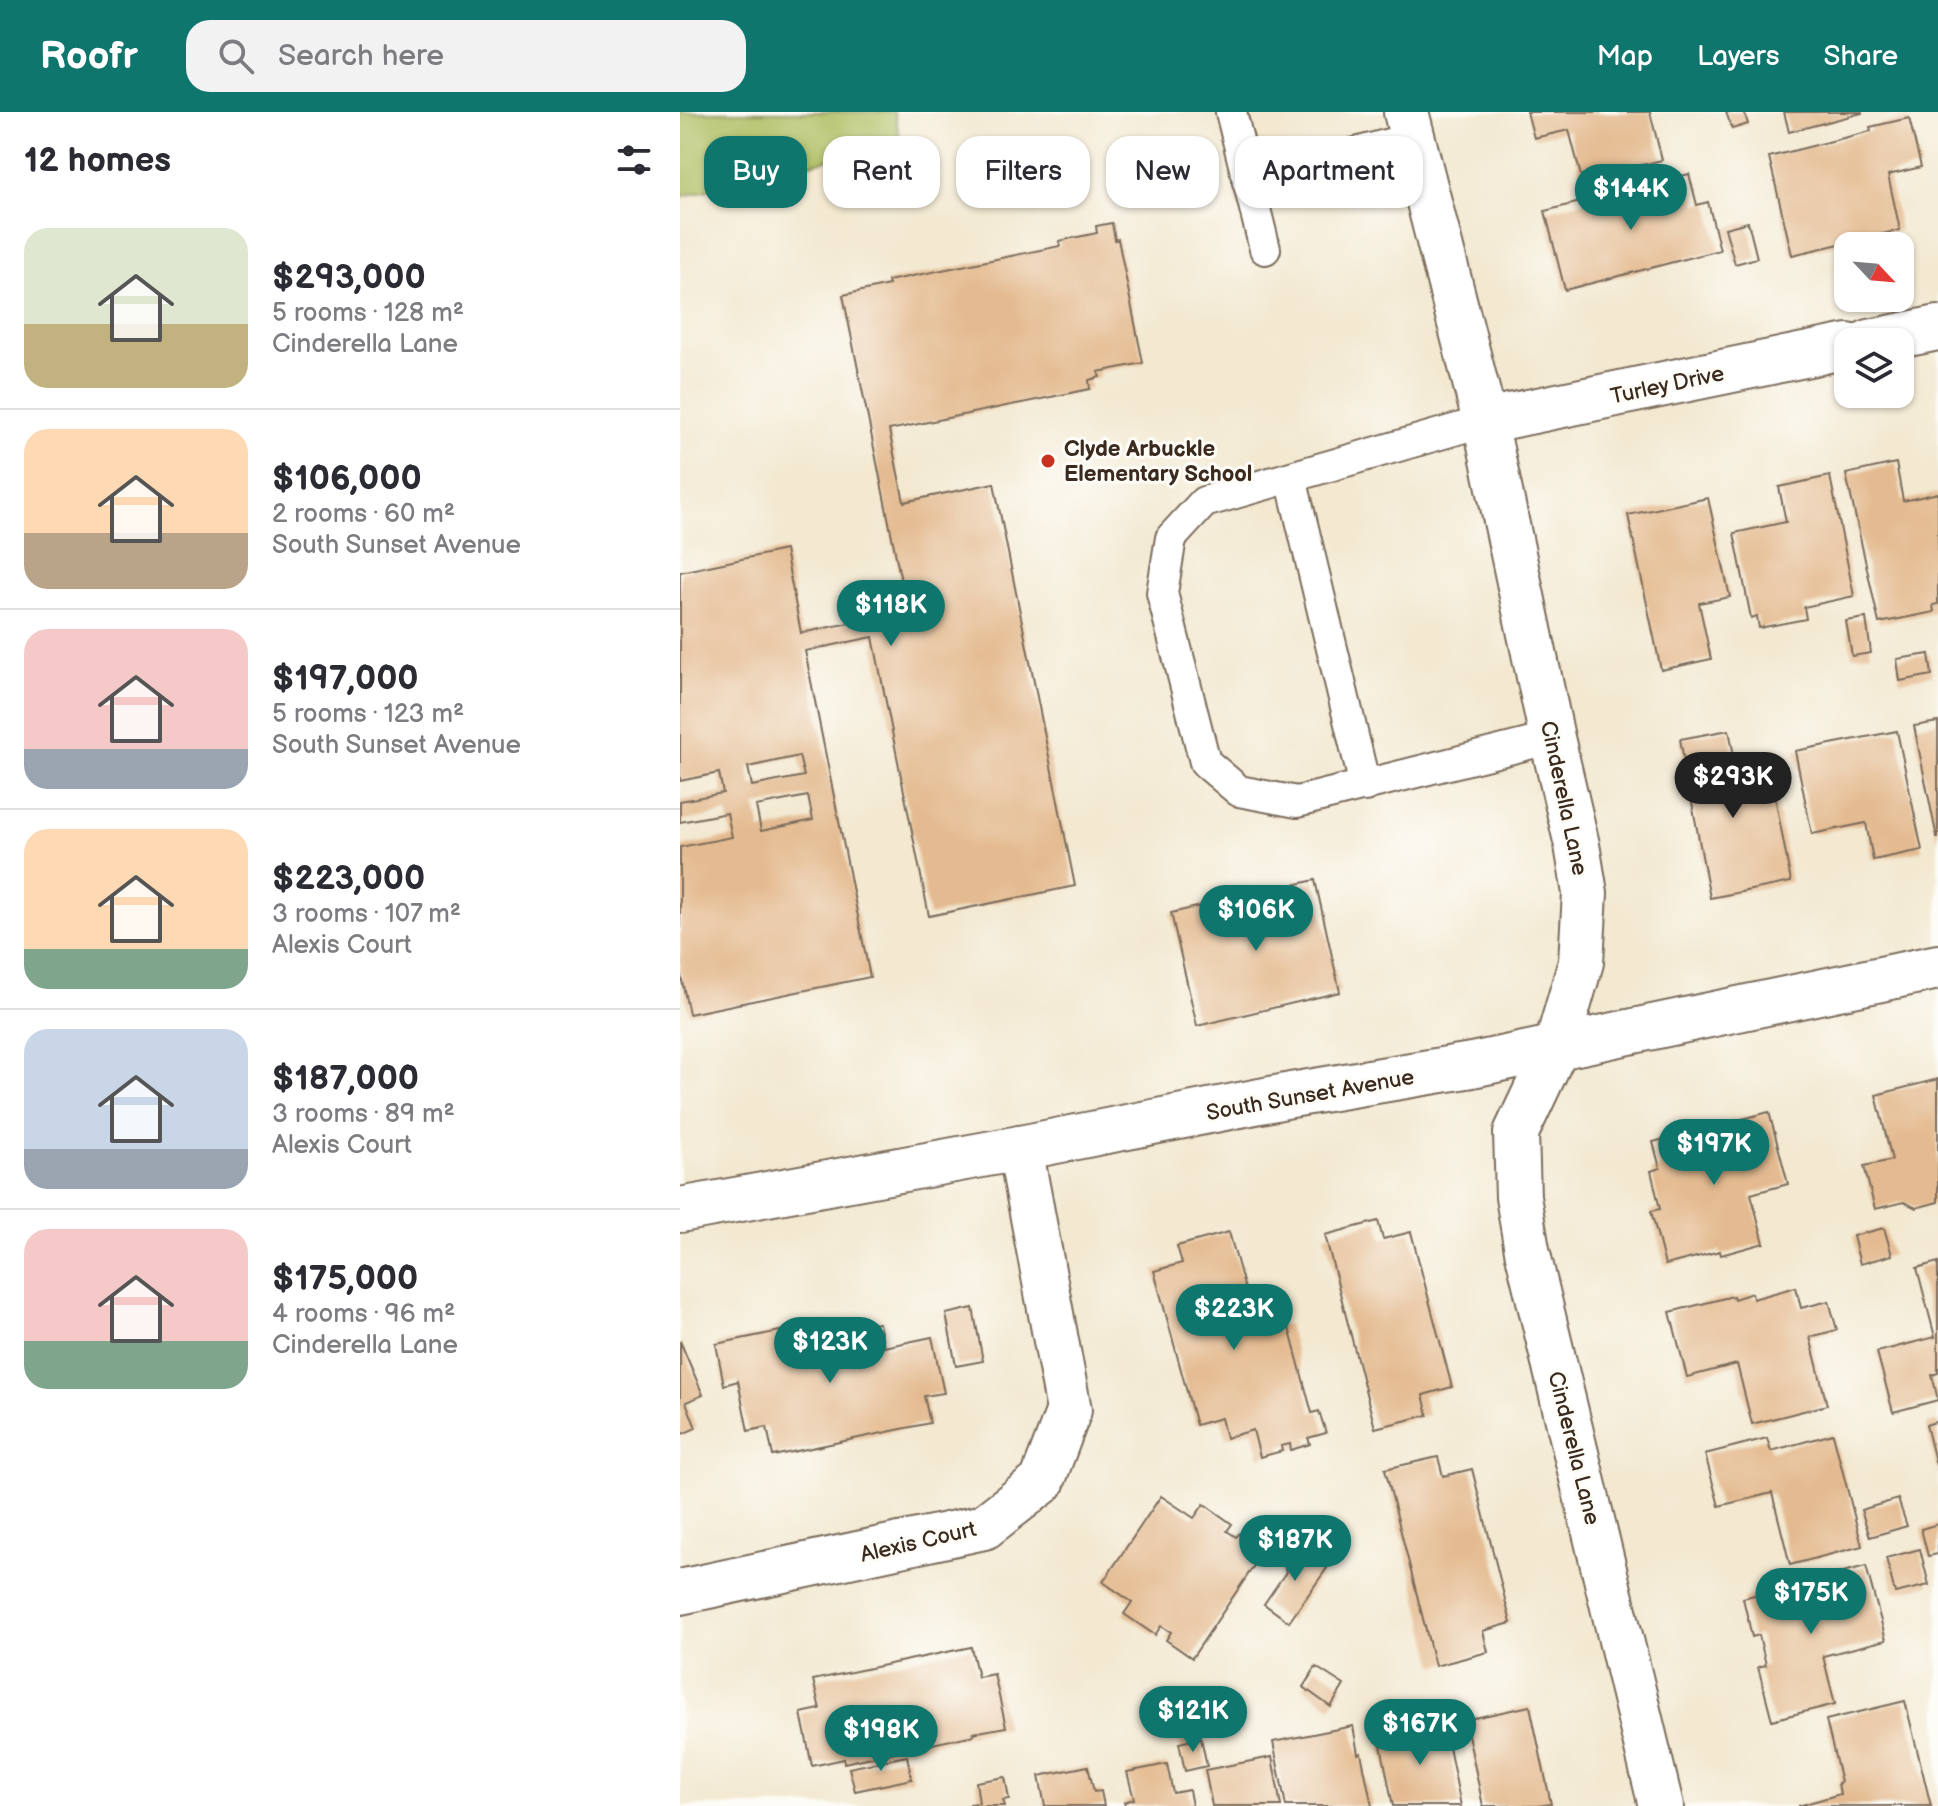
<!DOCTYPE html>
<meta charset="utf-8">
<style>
body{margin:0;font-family:"Balsamiq Sans",sans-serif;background:#f2f2f3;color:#2b2b33;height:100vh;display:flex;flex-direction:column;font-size:30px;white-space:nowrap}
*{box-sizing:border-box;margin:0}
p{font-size:26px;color:#7c7c81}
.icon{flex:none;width:44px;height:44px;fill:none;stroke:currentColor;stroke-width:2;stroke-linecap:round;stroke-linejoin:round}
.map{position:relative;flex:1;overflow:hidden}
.sheet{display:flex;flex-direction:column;background:#fff;width:680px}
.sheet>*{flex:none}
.banner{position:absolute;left:24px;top:24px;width:760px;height:72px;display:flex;gap:16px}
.needle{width:52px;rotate:116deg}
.fabs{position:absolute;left:1154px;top:120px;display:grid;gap:16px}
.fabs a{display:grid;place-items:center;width:80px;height:80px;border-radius:16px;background:#fff;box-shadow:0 2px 6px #0004;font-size:40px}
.price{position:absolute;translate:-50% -68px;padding:0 18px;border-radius:28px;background:#0f766e;color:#fff;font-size:26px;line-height:52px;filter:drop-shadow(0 2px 4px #0008)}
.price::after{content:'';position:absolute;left:50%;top:48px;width:24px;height:18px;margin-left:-12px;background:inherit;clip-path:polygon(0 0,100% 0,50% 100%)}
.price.selected{background:#222;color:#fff}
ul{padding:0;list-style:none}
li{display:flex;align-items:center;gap:24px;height:200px;padding:0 24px}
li+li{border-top:2px solid #e1e1e2}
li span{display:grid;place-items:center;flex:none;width:224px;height:160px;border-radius:24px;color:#555}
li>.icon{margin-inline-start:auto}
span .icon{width:96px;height:96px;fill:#fffc;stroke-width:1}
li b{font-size:34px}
h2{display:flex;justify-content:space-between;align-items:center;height:96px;padding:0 24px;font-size:34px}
.chip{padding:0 28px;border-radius:24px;background:#fff;box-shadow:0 2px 6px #0004;font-size:28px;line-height:72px}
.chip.selected{background:#0f766e;color:#fff}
header{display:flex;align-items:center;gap:48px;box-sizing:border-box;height:112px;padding:0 40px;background:#0f766e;color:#fff}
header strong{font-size:38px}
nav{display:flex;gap:44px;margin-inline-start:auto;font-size:28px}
.search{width:560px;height:72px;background:#f2f2f3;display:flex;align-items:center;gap:20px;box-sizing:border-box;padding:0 28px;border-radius:24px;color:#7c7c81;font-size:30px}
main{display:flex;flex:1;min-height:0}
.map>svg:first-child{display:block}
.green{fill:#adbd61;stroke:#747440;stroke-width:2}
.building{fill:#e4bb91;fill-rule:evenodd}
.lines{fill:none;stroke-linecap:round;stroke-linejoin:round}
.lane-casing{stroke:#7b6c5c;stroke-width:34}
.street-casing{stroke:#7b6c5c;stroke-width:48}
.lane{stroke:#fff;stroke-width:30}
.street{stroke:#fff;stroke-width:44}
.poi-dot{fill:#c8321e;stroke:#fdfcf7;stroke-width:3}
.labels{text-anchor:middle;stroke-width:6;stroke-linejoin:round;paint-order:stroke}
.street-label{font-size:22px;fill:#3b2a1e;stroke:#fdfcf7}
.poi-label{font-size:22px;font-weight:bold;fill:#3b2a1e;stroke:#fdfcf7;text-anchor:start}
</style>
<header>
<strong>Roofr</strong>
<div class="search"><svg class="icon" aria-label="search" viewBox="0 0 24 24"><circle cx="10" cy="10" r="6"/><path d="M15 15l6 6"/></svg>Search here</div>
<nav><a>Map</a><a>Layers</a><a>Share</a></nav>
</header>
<main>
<section class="sheet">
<h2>12 homes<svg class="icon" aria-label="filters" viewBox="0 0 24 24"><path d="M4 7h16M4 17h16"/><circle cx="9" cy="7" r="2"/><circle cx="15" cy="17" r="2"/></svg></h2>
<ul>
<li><span style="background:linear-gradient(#dfe7d0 60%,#c2b280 0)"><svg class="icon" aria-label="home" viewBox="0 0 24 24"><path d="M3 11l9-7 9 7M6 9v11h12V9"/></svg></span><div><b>$293,000</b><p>5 rooms · 128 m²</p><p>Cinderella Lane</p></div></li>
<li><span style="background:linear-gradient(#ffd9b3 65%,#b9a48a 0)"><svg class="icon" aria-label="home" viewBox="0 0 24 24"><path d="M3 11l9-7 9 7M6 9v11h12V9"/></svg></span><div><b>$106,000</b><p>2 rooms · 60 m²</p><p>South Sunset Avenue</p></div></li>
<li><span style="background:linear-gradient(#f6c9c9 75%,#9aa5b1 0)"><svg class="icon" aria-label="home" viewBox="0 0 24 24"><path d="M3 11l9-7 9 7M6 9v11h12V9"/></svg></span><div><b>$197,000</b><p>5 rooms · 123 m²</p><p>South Sunset Avenue</p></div></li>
<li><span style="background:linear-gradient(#ffd9b3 75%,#7fa58c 0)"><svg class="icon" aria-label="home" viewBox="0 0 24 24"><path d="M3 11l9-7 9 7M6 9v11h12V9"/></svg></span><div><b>$223,000</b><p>3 rooms · 107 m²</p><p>Alexis Court</p></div></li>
<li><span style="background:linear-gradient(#c9d6e8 75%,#9aa5b1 0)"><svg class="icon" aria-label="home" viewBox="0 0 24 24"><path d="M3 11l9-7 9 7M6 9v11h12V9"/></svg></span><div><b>$187,000</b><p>3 rooms · 89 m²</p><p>Alexis Court</p></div></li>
<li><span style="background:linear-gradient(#f6c9c9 70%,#7fa58c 0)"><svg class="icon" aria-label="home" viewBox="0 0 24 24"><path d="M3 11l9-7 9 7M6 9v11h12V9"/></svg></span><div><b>$175,000</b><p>4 rooms · 96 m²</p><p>Cinderella Lane</p></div></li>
</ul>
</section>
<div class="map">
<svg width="1258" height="1694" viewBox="0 0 1258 1694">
<rect width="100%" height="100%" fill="#fdfcf7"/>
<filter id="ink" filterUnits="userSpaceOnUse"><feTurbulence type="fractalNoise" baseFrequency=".0125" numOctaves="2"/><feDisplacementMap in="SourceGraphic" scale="16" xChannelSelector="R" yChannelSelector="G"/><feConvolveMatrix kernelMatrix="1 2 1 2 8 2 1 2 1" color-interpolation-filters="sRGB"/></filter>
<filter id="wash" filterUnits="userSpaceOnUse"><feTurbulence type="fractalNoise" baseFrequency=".006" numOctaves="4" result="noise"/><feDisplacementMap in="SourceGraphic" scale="32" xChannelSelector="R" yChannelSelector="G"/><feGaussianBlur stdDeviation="1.8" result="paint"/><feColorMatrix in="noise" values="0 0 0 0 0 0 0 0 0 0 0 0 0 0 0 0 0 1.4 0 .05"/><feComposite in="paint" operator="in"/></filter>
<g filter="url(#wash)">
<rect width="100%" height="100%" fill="#f3e8d0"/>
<path class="green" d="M0,0H214L221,29L0,85Z"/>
<g id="blocks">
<g class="building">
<path d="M847,0H970L982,48L902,68L889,18L854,26Z"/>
<path d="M1046,0H1064L1068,12L1052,17Z"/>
<path d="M1104,0H1182V1L1109,20Z"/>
<path d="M1229,6L1241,55L1208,63L1220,118L1112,143L1089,45L1191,19L1190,15Z"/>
<path d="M1009,62L1017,93L1028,90L1040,138L885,178L865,99Z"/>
<path d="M1068,110L1077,146L1055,152L1045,116Z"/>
<path d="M432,111L435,128L438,127L463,251L418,260L420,265L409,268L410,277L209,318L224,390L314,371L395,774L249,804L193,525L125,539L190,865L9,902L0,859V735L52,725L47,701L0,710V689L43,681L39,661L0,669V460L105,438L121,521L227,499L163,183L209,173L208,169L380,134L379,129L417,121L416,114ZM119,644L124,664L72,674L68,655ZM128,684L133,708L81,719L76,694Z"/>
<path d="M1216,351L1223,389L1258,381V492L1253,493L1254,500L1199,511L1166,362Z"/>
<path d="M1150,364L1174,484L1124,495L1126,507L1079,516L1077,504L1071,506L1054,421L1106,410L1099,375Z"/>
<path d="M1028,386L1050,485L1019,491L1031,547L981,558L948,403Z"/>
<path d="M1186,506L1191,541L1172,544L1166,509Z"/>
<path d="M1249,542L1252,563L1220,569L1217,547Z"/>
<path d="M1258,610V726H1257L1234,614Z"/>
<path d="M1049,618L1060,674L1092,668L1111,770L1030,786L1000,627Z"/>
<path d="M1217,619L1242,738L1193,748L1186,711L1132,722L1115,639Z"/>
<path d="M635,768L660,880L517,914L491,801Z"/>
<path d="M1258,967V1090L1236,1096L1224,1090L1195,1097L1184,1054L1212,1048L1196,983Z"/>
<path d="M1089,1000L1108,1072L1071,1082L1084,1131L1041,1143L1040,1139L985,1153L971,1099L980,1097L971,1059L980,1056L973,1030Z"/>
<path d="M698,1109L703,1127L731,1120L772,1275L743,1283L748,1303L695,1316L645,1123Z"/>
<path d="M1204,1116L1212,1143L1180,1152L1173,1124Z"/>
<path d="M549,1120L577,1220L608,1212L632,1301L639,1299L646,1321L628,1326L630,1332L611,1338L610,1332L601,1334L602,1339L580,1345L573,1318L546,1326L541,1306L516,1313L474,1159L502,1151L497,1134Z"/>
<path d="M1258,1150V1261L1252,1263L1258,1288L1213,1300L1197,1240L1255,1225L1237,1156Z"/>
<path d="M1116,1175L1121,1196L1149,1189L1157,1218L1130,1225L1147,1293L1072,1312L1057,1252L1007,1265L990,1200L1053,1184L1054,1187L1072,1181L1073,1187Z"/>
<path d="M293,1196L303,1249L276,1254L266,1202Z"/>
<path d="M144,1210L152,1247L174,1242L169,1216L199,1211L204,1235L252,1225L264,1281L244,1284L250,1311L93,1344L87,1315L68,1319L58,1269L44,1273L36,1232Z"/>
<path d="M0,1229L23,1283L6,1290L16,1316L0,1323Z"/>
<path d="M1258,1309V1357H1257L1246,1313Z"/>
<path d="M1153,1322L1182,1434L1110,1453L1092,1381L1039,1394L1025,1342L1087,1326L1091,1339Z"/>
<path d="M758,1345L763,1364L792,1357L831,1511L803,1519L808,1540L755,1554L705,1357Z"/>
<path d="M481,1384L514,1406L524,1392L552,1412L547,1419L556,1425L559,1421L585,1437L512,1546L486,1528L491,1520L481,1514L475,1523L444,1502L452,1490L423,1470Z"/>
<path d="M1218,1387L1227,1414L1190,1425L1181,1398Z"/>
<path d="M1258,1412V1442L1248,1444L1241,1417Z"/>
<path d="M614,1433L647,1456L609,1510L584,1492L606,1460L603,1450Z"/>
<path d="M1240,1437L1249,1473L1215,1481L1206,1446Z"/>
<path d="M1186,1454L1206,1528L1143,1544L1155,1592L1092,1608L1078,1555L1086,1553L1079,1523L1072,1525L1063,1486Z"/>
<path d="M291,1535L298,1565L314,1562L326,1615L293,1621L294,1623L164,1651V1647L132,1654L121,1601L140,1597L133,1568Z"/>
<path d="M636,1555L664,1573L651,1595L623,1575Z"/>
<path d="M1225,1589L1251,1694H1118L1160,1682L1158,1671L1161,1670L1146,1608Z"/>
<path d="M850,1594L871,1692L858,1694H803L785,1608Z"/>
<path d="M764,1611L781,1694H713L699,1623Z"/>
<path d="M673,1614L678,1642L681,1641L692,1694H606L593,1630Z"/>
<path d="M521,1626L527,1654L505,1659L499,1631Z"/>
<path d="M227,1644L232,1667L175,1679L169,1656Z"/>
<path d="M592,1645L601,1694H532L525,1658Z"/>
<path d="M487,1652L493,1681L509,1678L512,1694H445L444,1690L454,1687L447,1660Z"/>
<path d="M408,1654L414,1680L421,1679L424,1694H365L359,1664Z"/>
<path d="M325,1665L329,1687L323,1688L325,1694H290V1692L299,1691L296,1670Z"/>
</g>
</g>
</g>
<g filter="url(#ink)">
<use href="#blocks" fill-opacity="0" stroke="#7b6c5c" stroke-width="2"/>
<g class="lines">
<g class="lane-casing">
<g id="lane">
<path d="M551,0L585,137"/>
<path d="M568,70L732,26"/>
<path d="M805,309L524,390L491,426L482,481L525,650L559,679L617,690L872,626"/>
<path d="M611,366L685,674"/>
</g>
</g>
<g class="street-casing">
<g id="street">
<path d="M726,0L805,309L872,626L897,733L905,781L901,850L876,936L836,1021L838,1085L847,1138L981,1694"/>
<path d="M1189,230L1258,216"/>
<path d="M805,309L1168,234"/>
<path d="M0,1098L340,1036L611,983L792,953L1258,855"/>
<path d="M0,1480L304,1415L362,1370L389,1298L340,1036"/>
</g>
</g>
<use href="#lane" class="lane"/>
<use href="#street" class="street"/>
</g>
</g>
<circle class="poi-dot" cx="368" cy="349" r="8"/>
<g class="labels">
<g class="street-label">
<text transform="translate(987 272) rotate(-12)" y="8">Turley Drive</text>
<text transform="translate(885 686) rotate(78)" y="8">Cinderella Lane</text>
<text transform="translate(630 982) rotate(-10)" y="8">South Sunset Avenue</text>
<text transform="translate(895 1336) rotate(76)" y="8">Cinderella Lane</text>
<text transform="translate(238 1429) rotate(-13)" y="8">Alexis Court</text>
</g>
<g class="poi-label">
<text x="384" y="344">Clyde Arbuckle<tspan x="384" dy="25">Elementary School</tspan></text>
</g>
</g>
</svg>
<div class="fabs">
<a><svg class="needle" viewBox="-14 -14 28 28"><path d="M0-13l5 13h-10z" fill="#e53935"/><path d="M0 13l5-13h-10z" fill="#7c7c81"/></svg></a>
<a><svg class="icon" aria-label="layers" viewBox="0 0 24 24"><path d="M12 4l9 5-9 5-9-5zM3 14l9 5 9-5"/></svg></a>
</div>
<b class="price" style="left:951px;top:120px">$144K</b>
<b class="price" style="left:211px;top:536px">$118K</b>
<b class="price selected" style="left:1053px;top:708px">$293K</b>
<b class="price" style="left:576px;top:841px">$106K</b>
<b class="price" style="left:1034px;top:1075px">$197K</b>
<b class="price" style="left:554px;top:1240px">$223K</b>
<b class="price" style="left:150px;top:1273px">$123K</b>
<b class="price" style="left:615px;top:1471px">$187K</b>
<b class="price" style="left:1131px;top:1524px">$175K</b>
<b class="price" style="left:513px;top:1642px">$121K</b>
<b class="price" style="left:740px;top:1655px">$167K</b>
<b class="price" style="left:201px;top:1661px">$198K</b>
<div class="banner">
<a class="chip selected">Buy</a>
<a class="chip">Rent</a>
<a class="chip">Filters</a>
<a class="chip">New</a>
<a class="chip">Apartment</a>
</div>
</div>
</main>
